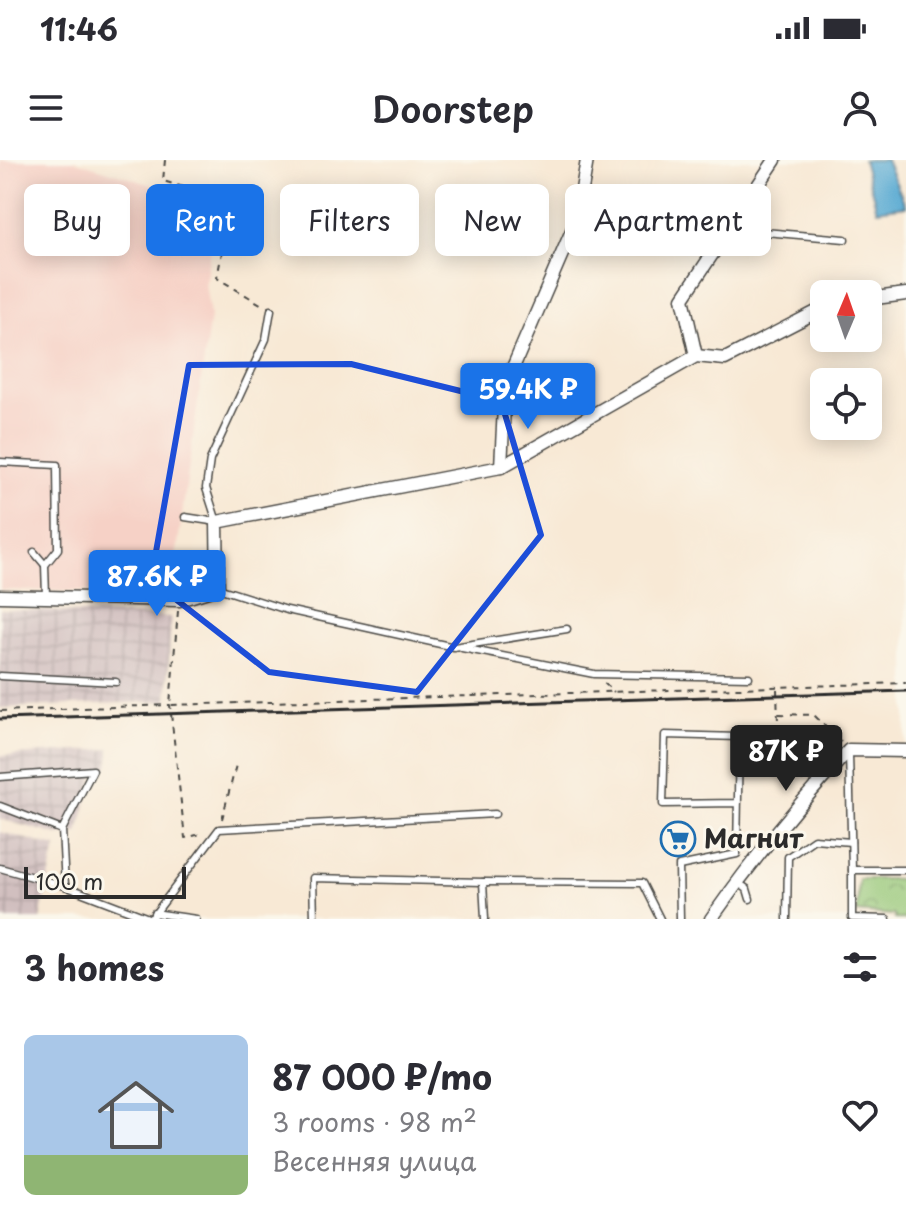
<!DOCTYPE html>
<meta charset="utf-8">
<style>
body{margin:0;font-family:"Playpen Sans",sans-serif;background:#f2f2f3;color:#2b2b33;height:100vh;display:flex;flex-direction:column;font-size:30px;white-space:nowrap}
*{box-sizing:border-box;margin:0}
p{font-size:26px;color:#7c7c81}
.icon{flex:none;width:44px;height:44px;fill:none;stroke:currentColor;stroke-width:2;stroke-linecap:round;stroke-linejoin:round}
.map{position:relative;height:759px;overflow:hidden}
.panel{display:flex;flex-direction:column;background:#fff;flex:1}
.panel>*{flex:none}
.hud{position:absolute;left:24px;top:24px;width:858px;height:72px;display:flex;gap:16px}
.needle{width:52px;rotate:2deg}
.controls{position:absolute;left:810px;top:120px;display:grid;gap:16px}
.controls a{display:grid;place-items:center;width:72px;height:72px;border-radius:12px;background:#fff;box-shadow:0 4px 20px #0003;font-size:40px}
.scale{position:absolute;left:24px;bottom:20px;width:162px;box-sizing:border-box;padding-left:8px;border:4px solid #2b2b2b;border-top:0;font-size:22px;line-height:28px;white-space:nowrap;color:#2b2b2b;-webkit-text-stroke:6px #fbf7ec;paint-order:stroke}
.price{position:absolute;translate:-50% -68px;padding:0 18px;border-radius:8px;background:#1a73e8;color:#fff;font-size:26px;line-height:52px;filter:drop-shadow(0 2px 4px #0008)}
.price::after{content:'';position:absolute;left:50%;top:48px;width:24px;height:18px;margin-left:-12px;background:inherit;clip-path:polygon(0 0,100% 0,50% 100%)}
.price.active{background:#222;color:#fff}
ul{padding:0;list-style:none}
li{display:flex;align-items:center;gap:24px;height:200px;padding:0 24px}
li+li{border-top:2px solid #e1e1e2}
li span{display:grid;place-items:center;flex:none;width:224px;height:160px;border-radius:12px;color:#555}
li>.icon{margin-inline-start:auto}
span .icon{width:96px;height:96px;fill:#fffc;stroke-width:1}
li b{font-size:34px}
h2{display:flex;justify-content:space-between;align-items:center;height:96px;padding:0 24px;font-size:34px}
.tag{padding:0 28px;border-radius:12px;background:#fff;box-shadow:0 4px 20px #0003;font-size:28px;line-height:72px}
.tag.active{background:#1a73e8;color:#fff}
.status{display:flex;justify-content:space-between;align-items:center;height:56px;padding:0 40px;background:#fff;direction:ltr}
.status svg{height:22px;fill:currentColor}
header{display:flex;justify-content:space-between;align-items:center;height:104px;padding:0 24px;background:#fff;font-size:36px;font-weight:600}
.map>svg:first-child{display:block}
.built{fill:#f6d1c6}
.industrial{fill:url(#industrial-grid)}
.park{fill:url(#park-crowns);stroke:#607850;stroke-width:2}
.water{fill:#57a9d2;stroke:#416a7e;stroke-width:2}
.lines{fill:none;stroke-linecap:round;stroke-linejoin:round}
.service-casing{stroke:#4a4844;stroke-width:9}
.minor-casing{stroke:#4a4844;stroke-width:15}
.path{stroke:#4a4844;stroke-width:2;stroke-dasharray:6 6;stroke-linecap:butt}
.service{stroke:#fff;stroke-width:6}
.minor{stroke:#fff;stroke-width:12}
.rail{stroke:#2b2b2b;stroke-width:3}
.marked{fill:none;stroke:#1d4ed8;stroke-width:6;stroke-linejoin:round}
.labels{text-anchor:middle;stroke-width:6;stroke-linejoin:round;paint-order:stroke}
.poi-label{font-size:26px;font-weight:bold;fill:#2b2b2b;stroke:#fbf7ec;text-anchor:start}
</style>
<div class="status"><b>11:46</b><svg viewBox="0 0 49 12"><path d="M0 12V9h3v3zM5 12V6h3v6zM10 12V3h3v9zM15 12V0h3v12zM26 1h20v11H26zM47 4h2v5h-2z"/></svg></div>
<header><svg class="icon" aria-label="menu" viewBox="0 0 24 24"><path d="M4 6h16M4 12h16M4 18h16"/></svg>Doorstep<svg class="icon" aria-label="person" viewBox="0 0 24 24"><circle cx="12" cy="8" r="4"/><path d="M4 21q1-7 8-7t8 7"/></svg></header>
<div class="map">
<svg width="906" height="759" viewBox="0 0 906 759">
<defs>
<pattern id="industrial-grid" width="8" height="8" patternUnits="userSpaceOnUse" patternTransform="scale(2)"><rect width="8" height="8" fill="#d1bfbf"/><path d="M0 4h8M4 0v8" fill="none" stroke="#b4a4a4"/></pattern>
<pattern id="park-crowns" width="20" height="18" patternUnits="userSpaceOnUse" patternTransform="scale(2)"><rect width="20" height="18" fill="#94c676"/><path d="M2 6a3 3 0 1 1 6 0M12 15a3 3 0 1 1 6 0" fill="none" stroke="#79a161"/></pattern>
</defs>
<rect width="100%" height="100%" fill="#fbf7ec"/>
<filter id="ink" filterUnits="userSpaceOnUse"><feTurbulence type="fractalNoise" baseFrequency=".0125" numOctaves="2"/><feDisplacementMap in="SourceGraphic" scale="16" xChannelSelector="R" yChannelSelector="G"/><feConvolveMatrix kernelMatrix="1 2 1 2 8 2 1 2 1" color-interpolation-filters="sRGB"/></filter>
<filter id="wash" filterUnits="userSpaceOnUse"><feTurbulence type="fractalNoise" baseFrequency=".006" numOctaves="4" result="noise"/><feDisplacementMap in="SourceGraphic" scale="32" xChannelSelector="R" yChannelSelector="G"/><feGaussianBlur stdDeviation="1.8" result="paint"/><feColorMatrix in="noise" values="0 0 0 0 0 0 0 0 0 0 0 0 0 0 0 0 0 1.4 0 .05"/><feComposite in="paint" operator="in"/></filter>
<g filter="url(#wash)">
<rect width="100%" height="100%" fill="#f8e9d5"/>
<path class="built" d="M0,0H73L217,46L205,124L210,156L171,433L0,430Z"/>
<g class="industrial">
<path d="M0,449L171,457L167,541L0,548Z"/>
<path d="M110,589L109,606L94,616L78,673L58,675L0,659V596Z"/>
<path d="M0,672L56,687L40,759H0Z"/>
</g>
<path class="park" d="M859,719H906V759H895L894,755L857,752Z"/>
<path class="water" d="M863,0H886L906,46L877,50Z"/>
</g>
<g filter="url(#ink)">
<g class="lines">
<g class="service-casing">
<g id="service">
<path d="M731,69L845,79"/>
<path d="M0,302L57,305L58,389L45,405L46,436"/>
<path d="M185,357L217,362L206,328L210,300L266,179L271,150"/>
<path d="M34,392L45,405"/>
<path d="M218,428L287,450L454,487L567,469"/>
<path d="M144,439L149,406"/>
<path d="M462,488L594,514L749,517"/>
<path d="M0,516L116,522"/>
<path d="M849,594L852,710"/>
<path d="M0,617L93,610L62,670L65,726L151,759"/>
<path d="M0,646L62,670"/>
<path d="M0,708L65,726"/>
<path d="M483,722L642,723L660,759"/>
<path d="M737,722L747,729L750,739"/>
<path d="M154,753L196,759"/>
<path d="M151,759L219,669L495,654"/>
<path d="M314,759L313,718L483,722L485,759"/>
<path d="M680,759L679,706L737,694L739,577L665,575L663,644L738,643"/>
<path d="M787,759L788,697L814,679L851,682"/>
<path d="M887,759L852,758V710H906"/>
</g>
</g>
<g class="minor-casing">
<g id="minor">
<path d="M868,139L906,134"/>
<path d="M696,196L683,138L775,0"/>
<path d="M501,307L505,226L577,59L587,0"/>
<path d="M0,436L179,440L218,428L217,362L501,307L696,196L725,199L824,148"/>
<path d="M711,759C753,699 799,643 849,590L906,591"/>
</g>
</g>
<g class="path">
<path d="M165,0L163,21L232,41L217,118L264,146"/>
<path d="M178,451L170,545L906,523"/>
<path d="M604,523L614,532"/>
<path d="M777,529L779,596L803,621"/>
<path d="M0,551L170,545L185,678L204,673"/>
<path d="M779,554L814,555L841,582"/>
<path d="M222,659L237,601"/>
</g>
<use href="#service" class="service"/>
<use href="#minor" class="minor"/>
<path class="rail" d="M0,559L906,531"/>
</g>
</g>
<path class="marked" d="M351,204L501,241L541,375L417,532L269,512L151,420L189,205Z"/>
<defs>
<g id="supermarket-ring" transform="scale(1.8)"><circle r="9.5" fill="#fbf7ec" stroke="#1f6fb2" stroke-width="1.5"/><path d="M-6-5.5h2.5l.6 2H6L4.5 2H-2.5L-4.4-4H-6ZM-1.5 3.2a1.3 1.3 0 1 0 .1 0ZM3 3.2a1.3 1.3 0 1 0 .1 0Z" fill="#1f6fb2"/></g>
</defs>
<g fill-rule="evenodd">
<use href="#supermarket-ring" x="678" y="679"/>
</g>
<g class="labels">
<g class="poi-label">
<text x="704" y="688">Магнит</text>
</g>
</g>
</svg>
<div class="controls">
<a><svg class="needle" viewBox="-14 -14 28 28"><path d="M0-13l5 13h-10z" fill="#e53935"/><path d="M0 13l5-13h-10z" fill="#7c7c81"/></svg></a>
<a><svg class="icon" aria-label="locate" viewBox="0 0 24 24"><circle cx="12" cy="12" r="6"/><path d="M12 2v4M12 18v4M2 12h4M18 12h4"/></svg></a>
</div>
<div class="scale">100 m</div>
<b class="price" style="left:528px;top:271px">59.4K ₽</b>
<b class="price" style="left:157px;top:458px">87.6K ₽</b>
<b class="price active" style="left:786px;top:633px">87K ₽</b>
<div class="hud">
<a class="tag">Buy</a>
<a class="tag active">Rent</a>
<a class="tag">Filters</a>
<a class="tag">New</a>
<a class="tag">Apartment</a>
</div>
</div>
<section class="panel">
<h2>3 homes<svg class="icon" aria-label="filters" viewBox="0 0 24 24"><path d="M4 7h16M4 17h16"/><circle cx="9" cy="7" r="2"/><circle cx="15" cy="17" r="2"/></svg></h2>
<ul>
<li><span style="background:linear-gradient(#a9c7e8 75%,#8fb573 0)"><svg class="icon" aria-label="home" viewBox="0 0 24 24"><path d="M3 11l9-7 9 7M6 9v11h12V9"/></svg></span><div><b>87 000 ₽/mo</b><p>3 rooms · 98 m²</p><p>Весенняя улица</p></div><svg class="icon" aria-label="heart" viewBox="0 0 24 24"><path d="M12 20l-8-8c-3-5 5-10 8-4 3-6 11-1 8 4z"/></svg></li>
</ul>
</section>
